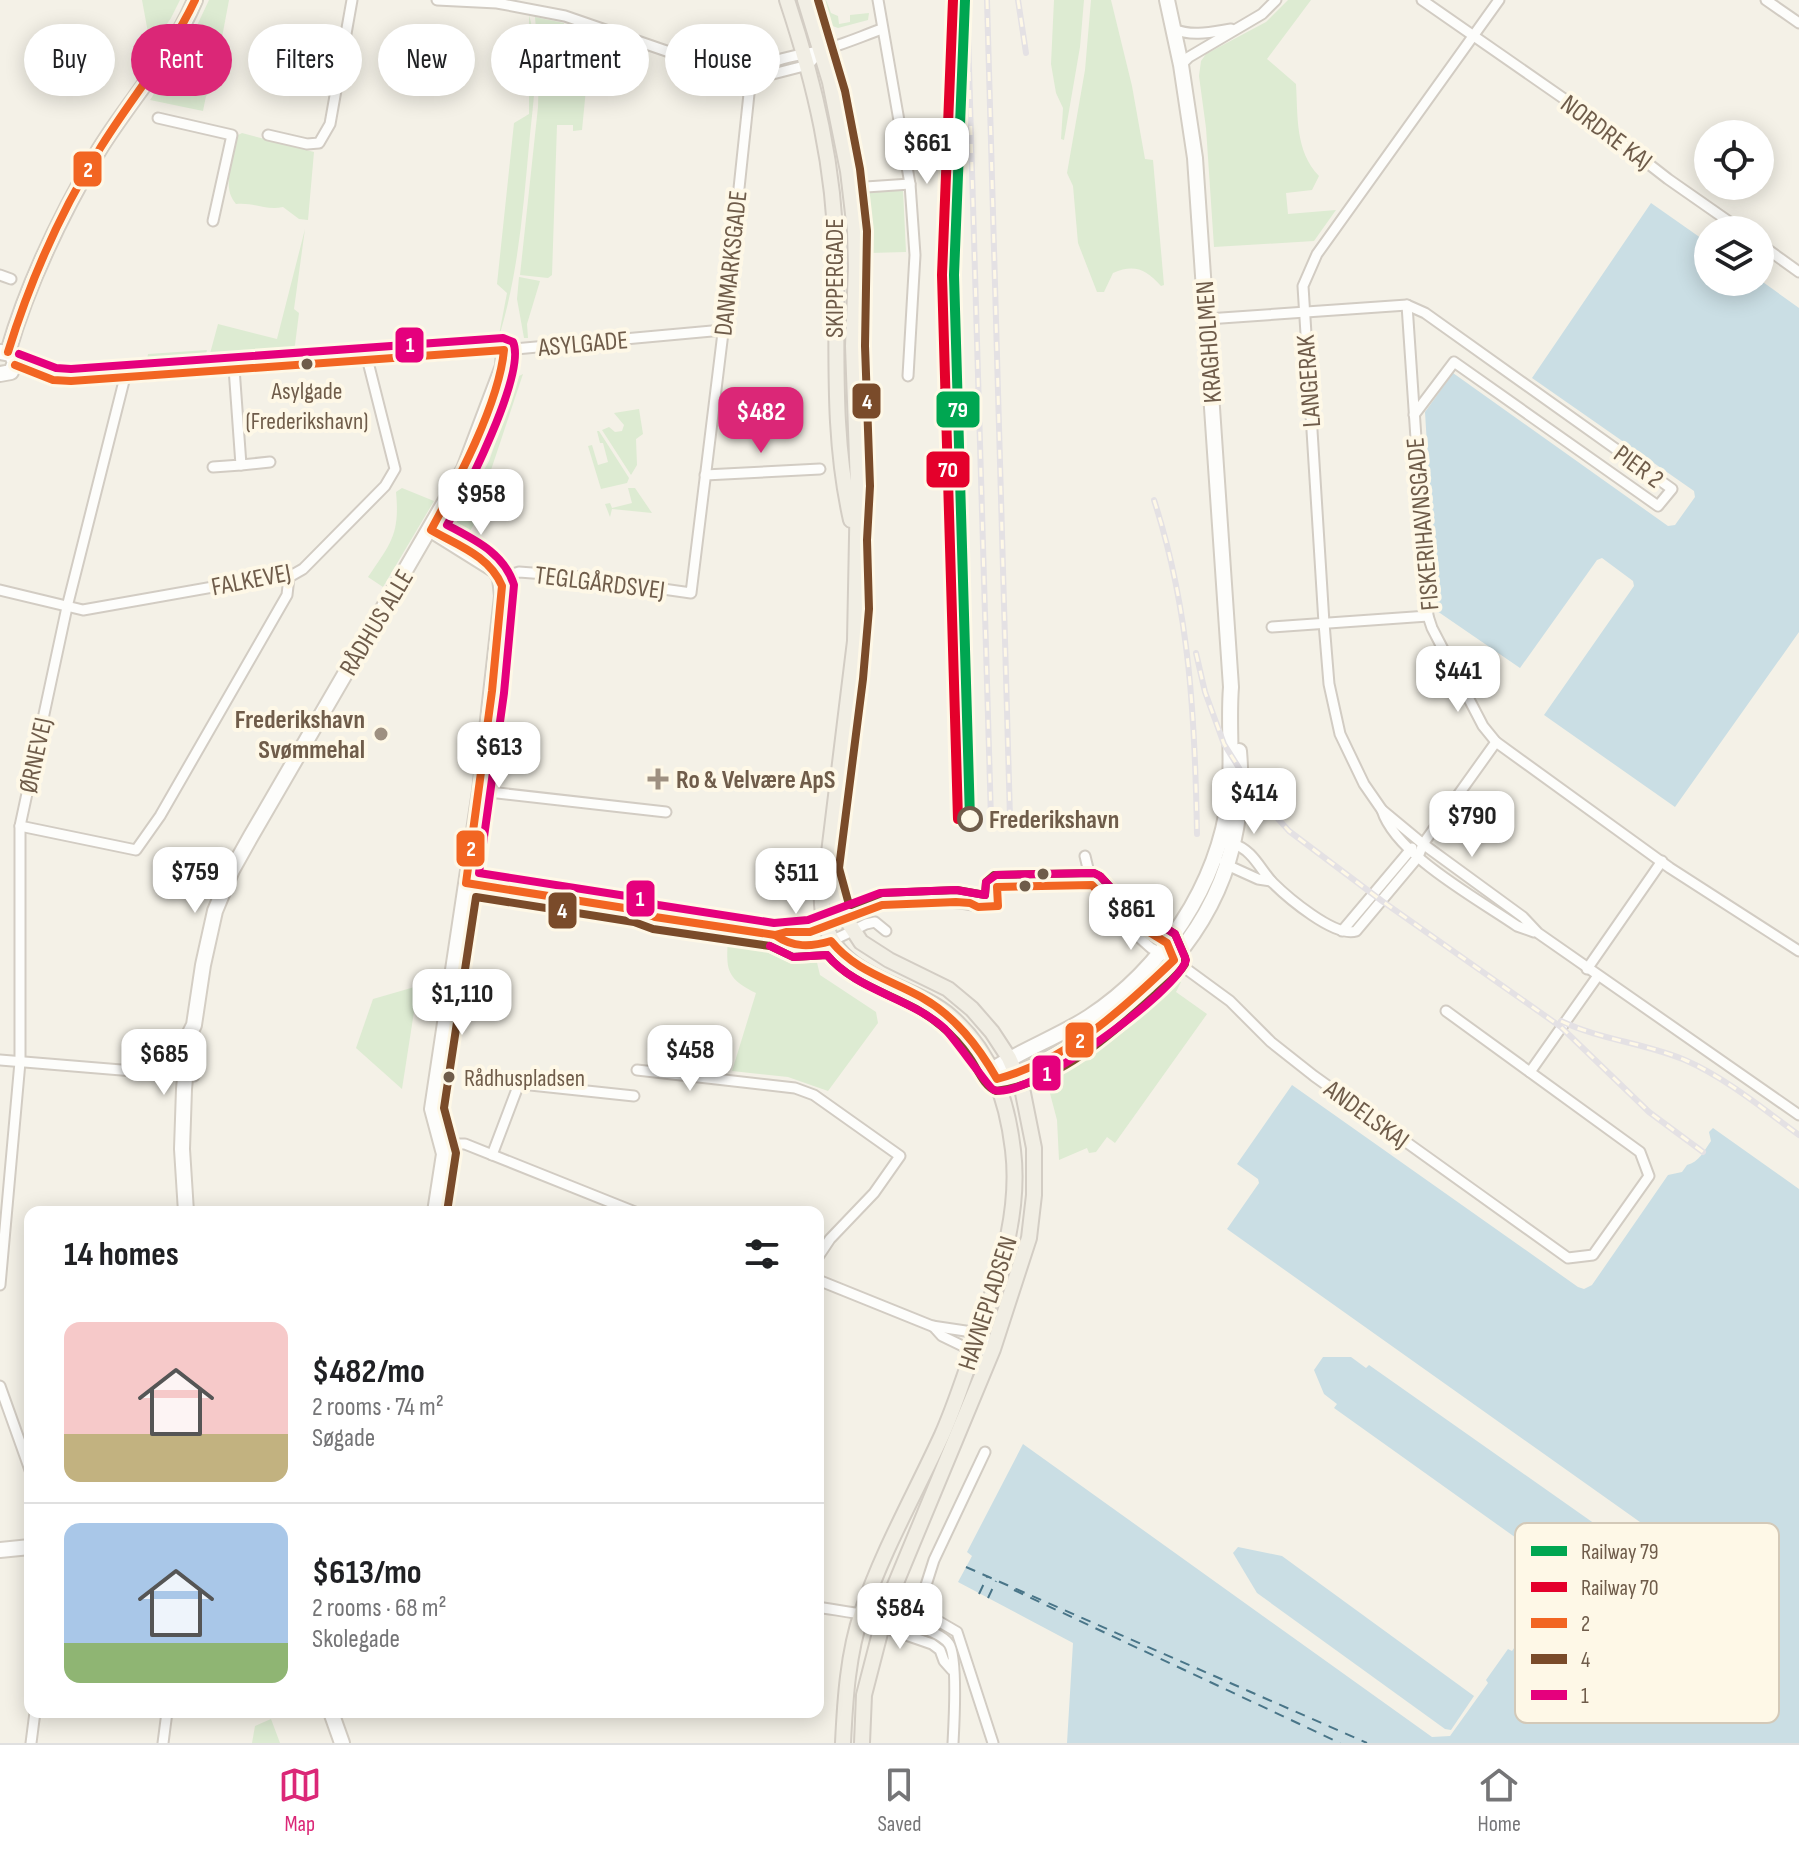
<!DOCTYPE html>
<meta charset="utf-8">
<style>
body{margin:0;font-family:"Sofia Sans Condensed",sans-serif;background:#f6f6f6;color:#202124;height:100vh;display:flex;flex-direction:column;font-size:30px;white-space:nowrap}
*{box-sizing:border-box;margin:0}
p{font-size:26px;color:#757577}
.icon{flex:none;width:44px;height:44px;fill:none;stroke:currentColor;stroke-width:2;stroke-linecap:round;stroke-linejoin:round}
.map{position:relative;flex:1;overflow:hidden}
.details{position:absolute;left:24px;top:1206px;width:800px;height:512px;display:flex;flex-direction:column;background:#fff;border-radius:16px;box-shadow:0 4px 20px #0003}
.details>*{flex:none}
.guide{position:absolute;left:24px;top:24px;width:800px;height:72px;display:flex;gap:16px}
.tools{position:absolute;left:1694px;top:120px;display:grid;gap:16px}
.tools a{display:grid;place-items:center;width:80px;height:80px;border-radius:50%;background:#fff;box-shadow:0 4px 20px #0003;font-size:40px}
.price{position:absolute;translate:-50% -68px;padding:0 18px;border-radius:16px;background:#fff;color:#222;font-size:26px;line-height:52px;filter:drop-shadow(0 2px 4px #0008)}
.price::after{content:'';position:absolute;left:50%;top:48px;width:24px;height:18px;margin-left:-12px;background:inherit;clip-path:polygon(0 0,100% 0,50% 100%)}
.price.active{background:#db2777;color:#fff}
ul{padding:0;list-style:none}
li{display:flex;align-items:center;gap:24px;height:200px;padding:0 40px}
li+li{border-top:2px solid #e0e0e0}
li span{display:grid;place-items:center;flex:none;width:224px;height:160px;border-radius:16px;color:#555}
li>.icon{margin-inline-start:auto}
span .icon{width:96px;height:96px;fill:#fffc;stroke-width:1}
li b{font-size:34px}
h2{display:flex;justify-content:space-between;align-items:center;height:96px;padding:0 40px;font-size:34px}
.tag{padding:0 28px;border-radius:36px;background:#fff;box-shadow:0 4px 20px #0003;font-size:28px;line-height:72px}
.tag.active{background:#db2777;color:#fff}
.dock{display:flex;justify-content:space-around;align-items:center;height:112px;border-top:2px solid #e0e0e0;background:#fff;font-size:22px;color:#757577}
.dock a{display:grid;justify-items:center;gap:4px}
.dock .active{color:#db2777}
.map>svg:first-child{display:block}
.green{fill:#ddebd2}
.water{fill:#cadee4}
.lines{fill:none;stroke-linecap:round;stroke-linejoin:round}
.ferry{stroke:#497588;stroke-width:2;stroke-dasharray:10 8;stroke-linecap:butt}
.street-casing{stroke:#d2ccc3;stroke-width:13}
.secondary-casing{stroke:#d4cec4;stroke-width:18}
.primary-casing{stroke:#d3cdc4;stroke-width:18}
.street{stroke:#fdfdfb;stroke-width:9}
.secondary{stroke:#fdfdfb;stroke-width:14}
.primary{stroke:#f1eee4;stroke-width:14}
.rail-casing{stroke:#e4e1e4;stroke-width:6}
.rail{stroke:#fef8e7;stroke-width:3;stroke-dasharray:9;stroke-linecap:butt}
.bus-1-casing{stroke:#fef8e7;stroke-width:14}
.bus-2-casing{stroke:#fef8e7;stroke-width:14}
.bus-3-casing{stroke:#fef8e7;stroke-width:14}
.bus-1{stroke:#f26522;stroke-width:8}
.bus-2{stroke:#7a4b2a;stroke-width:8}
.bus-3{stroke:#e5007d;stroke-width:8}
.rail-1-casing{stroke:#fef8e7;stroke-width:16}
.rail-2-casing{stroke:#fef8e7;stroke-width:16}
.rail-1{stroke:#00a651;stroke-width:10}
.rail-2{stroke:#e4002b;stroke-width:10}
.bus-dot{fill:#6f5c4a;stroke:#fef8e7;stroke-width:3}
.poi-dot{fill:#9e9081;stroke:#fef8e7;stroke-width:3}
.stop-dot{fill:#fef8e7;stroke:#6f5c4a;stroke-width:4}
.labels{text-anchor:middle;stroke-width:8;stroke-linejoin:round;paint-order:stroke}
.bus-label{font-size:24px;fill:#6f5c4a;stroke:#fef8e7}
.street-label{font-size:26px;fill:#6f5c4a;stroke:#fef8e7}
.poi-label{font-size:26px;font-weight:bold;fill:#6f5c4a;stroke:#fef8e7;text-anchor:end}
.stop-label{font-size:26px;font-weight:bold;fill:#6f5c4a;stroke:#fef8e7;text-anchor:start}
.key{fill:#fef8e7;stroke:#d3c9b8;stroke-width:2}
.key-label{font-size:22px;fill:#6f5c4a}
.line-badge{stroke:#fef8e7;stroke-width:3}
.badge-label{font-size:22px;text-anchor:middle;font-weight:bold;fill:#fff}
</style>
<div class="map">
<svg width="1799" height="1743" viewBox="0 0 1799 1743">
<rect width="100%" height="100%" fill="#f4f1e7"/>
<g class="green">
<path d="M142,0H180L171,18L145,56L140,40L149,38Z"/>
<path d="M209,0H229L212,91L206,96L203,111L150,100L193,34Z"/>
<path d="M818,0H826L831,13L838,16L839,24L850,22V15L869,13L868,20L838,28L827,24Z"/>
<path d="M1054,0H1084L1080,47L1064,140L1061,139L1063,108L1056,93L1051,64Z"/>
<path d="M1091,0H1111L1132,86L1145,159L1153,160L1164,285L1161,286C1146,269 1134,264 1113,273L1104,292H1097L1078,243L1073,186L1067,173L1085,70Z"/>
<path d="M1288,0H1311L1267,59L1296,84C1298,117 1295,151 1319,176L1312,190L1286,193L1288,214L1336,210L1314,241L1214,247L1206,128L1199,76L1201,61L1206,54L1266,22Z"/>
<path d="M529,15C541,56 533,103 529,145C523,211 518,276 498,340L507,293L497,284L514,123L529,114Z"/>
<path d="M535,17L564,23L557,65L555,92L583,95L584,88L586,89L582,130L573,131V125H557L552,275L548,278L520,275L538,107L539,69Z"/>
<path d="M242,133L314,152L308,220L299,219L283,207C266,211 254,202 236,204C220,186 235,158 236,136Z"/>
<path d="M899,189L903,190L906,252L869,253L870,229L866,191Z"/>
<path d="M305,229L294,309L299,313L294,353L291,356L208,361L218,324L277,339Z"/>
<path d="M519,277L540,281L527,324L528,338H524L517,299Z"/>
<path d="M207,350L204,362L146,365L148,354Z"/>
<path d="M523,374L488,479L469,511L478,517L470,531L456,523L489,461L519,376Z"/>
<path d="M639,409L643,434L636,439L637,465L631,475L602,430L609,427L615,432L622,431L624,425L614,413Z"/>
<path d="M597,431H599L629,478L627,483L601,489L588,446L592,445L598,465L608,462L603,443H600Z"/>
<path d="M402,488L434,501L383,587L368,577C391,543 400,534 396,492Z"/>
<path d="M628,488H635L652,513L612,509L610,517L605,504L610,503L612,508L632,503Z"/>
<path d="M728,938L815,954L820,975L876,1012L878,1023L828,1091L788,1077L732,1071L756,993C726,978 726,970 728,938Z"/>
<path d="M1167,981L1181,982L1176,992L1207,1014L1115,1143L1107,1137L1096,1152L1089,1153L1087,1148L1059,1160L1057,1120L1043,1067L1099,1033L1114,1028L1134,1013L1160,984Z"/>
<path d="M418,986L402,1089L356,1048L373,999Z"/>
<path d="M271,1719L280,1743H252L255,1726Z"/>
</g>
<g class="water">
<path d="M1651,203L1708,243V282L1760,280L1799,308V632L1675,807L1544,715L1634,586L1633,581L1602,558L1597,560L1520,668L1437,611L1425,412L1453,373L1668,526L1675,525L1695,497L1694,491L1532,378Z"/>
<path d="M1292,1085L1578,1287L1584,1289L1592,1285L1668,1175L1682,1172L1687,1165C1699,1162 1704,1151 1711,1141L1709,1132L1713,1128L1799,1189V1743H1067L1073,1643L958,1582L972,1556L967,1552L1023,1444L1432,1737L1450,1736L1488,1683L1486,1680L1508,1649L1512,1651L1553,1592L1585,1610L1589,1609L1647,1527L1227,1229L1259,1183L1258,1179L1237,1164Z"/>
<path d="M1323,1357H1351L1366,1368L1369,1365L1622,1543L1589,1590L1334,1408L1337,1404L1324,1394L1314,1370Z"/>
<path d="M1238,1547L1282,1556L1474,1696L1451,1730L1445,1729L1257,1593L1233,1553Z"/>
</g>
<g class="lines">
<g class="ferry">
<path d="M966,1567L1367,1743"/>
<path d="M1014,1590L1340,1743"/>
<path d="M979,1594L987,1577"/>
<path d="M988,1598L996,1581"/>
</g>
<g class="street-casing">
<g id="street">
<path d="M437,0L497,3L565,16L736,75L765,76L808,65L822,50"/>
<path d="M878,0L910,184L915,255L908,376"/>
<path d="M1422,0L1573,105L1668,179L1741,230"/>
<path d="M1499,0L1317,254L1303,286L1324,623L1329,684L1340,734L1364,784L1382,810L1423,844L1523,917L1538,933L1799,1115"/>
<path d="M1766,0L1799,23"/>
<path d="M1174,29C1192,37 1212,32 1231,29"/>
<path d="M1181,65L1189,57L1262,14L1276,0"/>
<path d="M751,75C776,56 793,57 822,50C842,45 862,36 882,29"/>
<path d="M158,118L232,135L213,221"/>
<path d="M268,135L307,144L319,143L330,124L352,0"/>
<path d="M866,187L910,184"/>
<path d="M1760,244L1799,272"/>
<path d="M0,275L11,279"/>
<path d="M1407,305L1428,616L1432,628L1483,726L1496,742L1670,868L1799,951"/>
<path d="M1207,319L1407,305L1425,313L1672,489L1658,506L1454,362L1414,415"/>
<path d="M15,365L53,380L71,381L504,350L723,330"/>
<path d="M241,465L270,462"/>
<path d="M213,467L241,465L234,368"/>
<path d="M705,475L820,469"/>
<path d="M500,578L519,572L572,576L691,593L728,292L751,75"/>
<path d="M0,590L83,610L264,578L289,577L303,569L385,486L395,469L367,358"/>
<path d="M1272,627L1428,616"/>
<path d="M480,791L666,812"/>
<path d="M1382,810C1396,855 1478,899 1517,926L1534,932"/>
<path d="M20,826L136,850L160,816L287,595L289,577"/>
<path d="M1229,845L1233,844C1252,849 1260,869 1272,882C1287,897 1335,938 1356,931L1418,857L1423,844L1496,742"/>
<path d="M1085,856L1092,885L1117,912L1124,924L1151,948L1174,960L1230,1001L1271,1042L1314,1076L1568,1258L1593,1255L1649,1176L1640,1152L1446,1011"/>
<path d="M1224,862L1227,865L1258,879L1271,881"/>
<path d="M466,883L637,910L655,917L775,935C788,931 800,935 812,931C835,925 855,913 877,906C893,901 964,900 978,907"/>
<path d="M1118,912L1157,936L1168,946"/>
<path d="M1342,931L1412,848"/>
<path d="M775,935C805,960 837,938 866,924L875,922L886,931"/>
<path d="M1587,969L1662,861"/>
<path d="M0,1060L194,1076"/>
<path d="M637,1070L795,1088L814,1095L900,1156L874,1193L830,1239L818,1257"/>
<path d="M1530,1072L1597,977"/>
<path d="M443,1144H465L635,1212"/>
<path d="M492,1155L517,1089L521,1084L634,1096"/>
<path d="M818,1280L932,1326L979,1333L993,1349"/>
<path d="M0,1285L20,1062V826L67,607L125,377"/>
<path d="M933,1326L942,1336L973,1351L993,1349"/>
<path d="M0,1386L30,1470"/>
<path d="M985,1452L934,1560L920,1604L926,1614L957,1632L993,1743"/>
<path d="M818,1607C845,1612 934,1622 949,1644C958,1657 954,1724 953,1743"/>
<path d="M864,1617L880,1626L932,1644L940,1650L944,1661L952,1670"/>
<path d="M31,1743L35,1712"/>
<path d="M163,1743L167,1712"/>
</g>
</g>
<g class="secondary-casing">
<g id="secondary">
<path d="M8,352C28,282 62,213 99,150C130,100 172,55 195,0"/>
<path d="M0,374L11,372L15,362L11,354L0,352"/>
<path d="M431,530L495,570L500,578L502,596L480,791L432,1109L444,1154L435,1212"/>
<path d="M992,1070C1023,1049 1058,1037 1089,1017C1162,969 1218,885 1229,797C1233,760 1228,723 1231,687L1195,158L1181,65L1167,0"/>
<path d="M997,1079C1029,1073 1057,1054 1084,1037C1187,969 1250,877 1239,751"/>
<path d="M186,1212L182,1149L184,1089L189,1035L194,1025L203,965L215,911L232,870L251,836L464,469L503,366L504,350"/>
<path d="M0,1550L30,1547"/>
<path d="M331,1712L342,1743"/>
</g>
</g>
<g class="primary-casing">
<g id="primary">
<path d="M787,0C815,84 835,169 836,258C838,348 831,431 851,520"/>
<path d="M805,0L830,82L848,171L855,231L856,267L853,346L858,486L855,641L827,869C821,889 820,903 825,922C839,980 911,982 951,1017C991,1052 1007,1099 1013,1150C1020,1208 1003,1262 985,1316C971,1355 959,1397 942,1435C915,1494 883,1550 862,1612C848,1653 845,1700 843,1743"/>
<path d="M827,870L837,905L861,942L889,960L948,989L972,1009L992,1032L1009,1058L1022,1088L1034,1148V1195L1029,1238L993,1349L888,1602L864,1695L862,1743"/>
</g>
</g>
<use href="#street" class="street"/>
<use href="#secondary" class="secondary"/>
<use href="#primary" class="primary"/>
<g class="rail-casing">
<g id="rail">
<path d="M967,0L991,819"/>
<path d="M987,0L1010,818"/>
<path d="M1018,0L1026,53"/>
<path d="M955,233L949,380L962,820"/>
<path d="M1154,500C1190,611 1195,719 1197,834"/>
<path d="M1196,653L1205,692L1224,744L1254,792L1289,831L1382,901L1561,1027L1649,1112L1703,1152"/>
<path d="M1561,1021C1601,1040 1645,1043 1685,1060C1726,1078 1763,1109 1799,1135"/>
</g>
</g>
<use href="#rail" class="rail"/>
<g class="bus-1-casing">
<g id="bus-1">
<path d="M8,352C30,281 60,213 99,150C130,99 169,55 195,0"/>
<path d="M15,365L53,380L71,381L504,350C499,404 457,482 431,530C457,545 490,556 502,586L492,691L466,883L637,910L655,917L775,935"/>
<path d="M1092,885L1117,912L1167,943L1174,960C1122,1010 1068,1060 997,1079C978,1046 955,1016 921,997C889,979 855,971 831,941C811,947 793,948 775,935L786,932H810L882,905L956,902L970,903L978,907L998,906L997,887Z"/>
</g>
</g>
<g class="bus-2-casing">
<path id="bus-2" d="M447,1212L456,1153L444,1108L476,897L634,922L653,929L770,946L793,957L827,955C856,990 907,996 941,1026C952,1035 962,1046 970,1058C978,1069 983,1086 996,1091C1057,1083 1111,1035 1155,995C1165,985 1178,976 1185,964V957L1175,934L1125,903L1100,876L1094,873L994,875L986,882L985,895L957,890L882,893L851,905L848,901L839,868L863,679L869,609L867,540L870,486L865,346L867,231L860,169L845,91L818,0"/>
</g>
<g class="bus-3-casing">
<path id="bus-3" d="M19,354L56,368L71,369L503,338L513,342C527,373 464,495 447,525C475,540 504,553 514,585L504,693L479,873L639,898L658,905L774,923L808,920L880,893L956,890L985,895L986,882L996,875L1094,873L1100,876L1125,903L1175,934L1186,960C1178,991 1027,1101 994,1090C990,1089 954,1038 945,1029C910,997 857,991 827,955L793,957L770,946"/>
</g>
<use href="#bus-1" class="bus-1"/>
<use href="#bus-2" class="bus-2"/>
<use href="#bus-3" class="bus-3"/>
<g class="rail-1-casing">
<path id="rail-1" d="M965,0L954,275L970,819"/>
</g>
<g class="rail-2-casing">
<path id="rail-2" d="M953,0L942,275L958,819"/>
</g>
<use href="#rail-1" class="rail-1"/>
<use href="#rail-2" class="rail-2"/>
</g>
<g class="bus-dot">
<circle cx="307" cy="364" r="7"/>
<circle cx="1043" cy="874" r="7"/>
<circle cx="1025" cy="886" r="7"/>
<circle cx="449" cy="1077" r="7"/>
</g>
<g class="poi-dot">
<circle cx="381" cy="734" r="8"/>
<path d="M654 767h8v8h8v8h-8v8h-8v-8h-8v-8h8z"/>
</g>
<circle class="stop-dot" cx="970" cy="819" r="11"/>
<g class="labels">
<g class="bus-label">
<text x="307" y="399">Asylgade<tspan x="307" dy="30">(Frederikshavn)</tspan></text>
<text x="464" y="1086" text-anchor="start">Rådhuspladsen</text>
</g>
<g class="street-label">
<text transform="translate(1607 132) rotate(37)" y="9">NORDRE KAJ</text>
<text transform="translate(730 263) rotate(-84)" y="9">DANMARKSGADE</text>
<text transform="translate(834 278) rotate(-90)" y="9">SKIPPERGADE</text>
<text transform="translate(1208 342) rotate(-94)" y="9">KRAGHOLMEN</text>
<text transform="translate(583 343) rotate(-5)" y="9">ASYLGADE</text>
<text transform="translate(1308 381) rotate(-94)" y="9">LANGERAK</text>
<text transform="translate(1639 466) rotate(36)" y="9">PIER 2</text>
<text transform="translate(1422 524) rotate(-95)" y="9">FISKERIHAVNSGADE</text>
<text transform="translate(251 579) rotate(-11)" y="9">FALKEVEJ</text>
<text transform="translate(600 582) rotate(7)" y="9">TEGLGÅRDSVEJ</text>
<text transform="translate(376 622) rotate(-59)" y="9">RÅDHUS ALLE</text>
<text transform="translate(35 755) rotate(-78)" y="9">ØRNEVEJ</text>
<text transform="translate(1367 1114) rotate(36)" y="9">ANDELSKAJ</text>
<text transform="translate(987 1303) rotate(-72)" y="9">HAVNEPLADSEN</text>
</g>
<g class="poi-label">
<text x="365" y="728">Frederikshavn<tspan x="365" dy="30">Svømmehal</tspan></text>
<text x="676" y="788" text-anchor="start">Ro &amp; Velvære ApS</text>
</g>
<g class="stop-label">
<text x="989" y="828">Frederikshavn</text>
</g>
</g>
<rect x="1515" y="1523" width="264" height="200" rx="12" class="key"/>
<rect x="1531" y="1546" width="36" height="10" fill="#00a651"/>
<rect x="1531" y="1582" width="36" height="10" fill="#e4002b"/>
<rect x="1531" y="1618" width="36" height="10" fill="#f26522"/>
<rect x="1531" y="1654" width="36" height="10" fill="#7a4b2a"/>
<rect x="1531" y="1690" width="36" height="10" fill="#e5007d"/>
<g class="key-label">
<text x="1581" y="1559">Railway 79</text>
<text x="1581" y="1595">Railway 70</text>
<text x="1581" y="1631">2</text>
<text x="1581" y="1667">4</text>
<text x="1581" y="1703">1</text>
</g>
<g class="line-badge">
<rect x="72" y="150" width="31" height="38" rx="8" fill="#f26522"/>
<rect x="394" y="326" width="31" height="38" rx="8" fill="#e5007d"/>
<rect x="851" y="382" width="31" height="38" rx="8" fill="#7a4b2a"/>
<rect x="935" y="390" width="46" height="39" rx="8" fill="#00a651"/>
<rect x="925" y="450" width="46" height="39" rx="8" fill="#e4002b"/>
<rect x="455" y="829" width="31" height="39" rx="8" fill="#f26522"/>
<rect x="625" y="879" width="31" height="39" rx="8" fill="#e5007d"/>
<rect x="547" y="891" width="31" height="39" rx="8" fill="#7a4b2a"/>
<rect x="1064" y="1021" width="31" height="38" rx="8" fill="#f26522"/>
<rect x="1031" y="1054" width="31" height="38" rx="8" fill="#e5007d"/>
</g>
<g class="badge-label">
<text x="88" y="177">2</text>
<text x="410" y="352">1</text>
<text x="867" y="409">4</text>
<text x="958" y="417">79</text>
<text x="948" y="477">70</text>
<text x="471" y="856">2</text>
<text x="640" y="906">1</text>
<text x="562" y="918">4</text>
<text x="1080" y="1048">2</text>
<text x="1047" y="1081">1</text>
</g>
</svg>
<div class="tools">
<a><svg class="icon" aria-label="locate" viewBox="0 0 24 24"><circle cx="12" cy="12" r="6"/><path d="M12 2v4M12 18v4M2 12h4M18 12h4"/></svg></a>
<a><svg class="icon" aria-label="layers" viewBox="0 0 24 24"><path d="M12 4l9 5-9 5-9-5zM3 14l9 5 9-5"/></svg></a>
</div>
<b class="price" style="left:927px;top:186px">$661</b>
<b class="price active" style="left:761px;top:455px">$482</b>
<b class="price" style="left:481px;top:537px">$958</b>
<b class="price" style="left:1458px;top:714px">$441</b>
<b class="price" style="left:499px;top:790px">$613</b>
<b class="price" style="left:1254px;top:836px">$414</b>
<b class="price" style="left:1472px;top:859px">$790</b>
<b class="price" style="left:195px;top:915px">$759</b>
<b class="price" style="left:796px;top:916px">$511</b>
<b class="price" style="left:1131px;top:952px">$861</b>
<b class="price" style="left:462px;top:1037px">$1,110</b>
<b class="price" style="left:690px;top:1093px">$458</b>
<b class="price" style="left:164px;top:1097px">$685</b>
<b class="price" style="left:900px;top:1651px">$584</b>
<div class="guide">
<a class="tag">Buy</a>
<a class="tag active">Rent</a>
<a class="tag">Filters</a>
<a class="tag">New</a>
<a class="tag">Apartment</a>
<a class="tag">House</a>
</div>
<section class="details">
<h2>14 homes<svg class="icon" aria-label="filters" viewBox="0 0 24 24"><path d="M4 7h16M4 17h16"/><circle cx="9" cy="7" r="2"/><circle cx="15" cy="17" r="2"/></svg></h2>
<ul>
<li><span style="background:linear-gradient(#f6c9c9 70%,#c2b280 0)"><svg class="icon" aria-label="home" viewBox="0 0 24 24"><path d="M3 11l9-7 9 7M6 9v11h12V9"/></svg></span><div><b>$482/mo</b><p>2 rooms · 74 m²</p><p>Søgade</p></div></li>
<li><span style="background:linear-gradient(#a9c7e8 75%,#8fb573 0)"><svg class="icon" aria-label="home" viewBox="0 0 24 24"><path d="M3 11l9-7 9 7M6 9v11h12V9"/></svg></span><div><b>$613/mo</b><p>2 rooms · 68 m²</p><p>Skolegade</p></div></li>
</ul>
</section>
</div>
<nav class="dock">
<a class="active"><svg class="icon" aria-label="map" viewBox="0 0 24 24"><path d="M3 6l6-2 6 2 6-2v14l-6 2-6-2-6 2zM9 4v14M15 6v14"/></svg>Map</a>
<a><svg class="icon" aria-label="saved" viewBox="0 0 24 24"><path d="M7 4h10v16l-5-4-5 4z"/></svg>Saved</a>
<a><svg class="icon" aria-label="home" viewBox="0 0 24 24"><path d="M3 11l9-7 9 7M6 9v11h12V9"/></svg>Home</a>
</nav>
